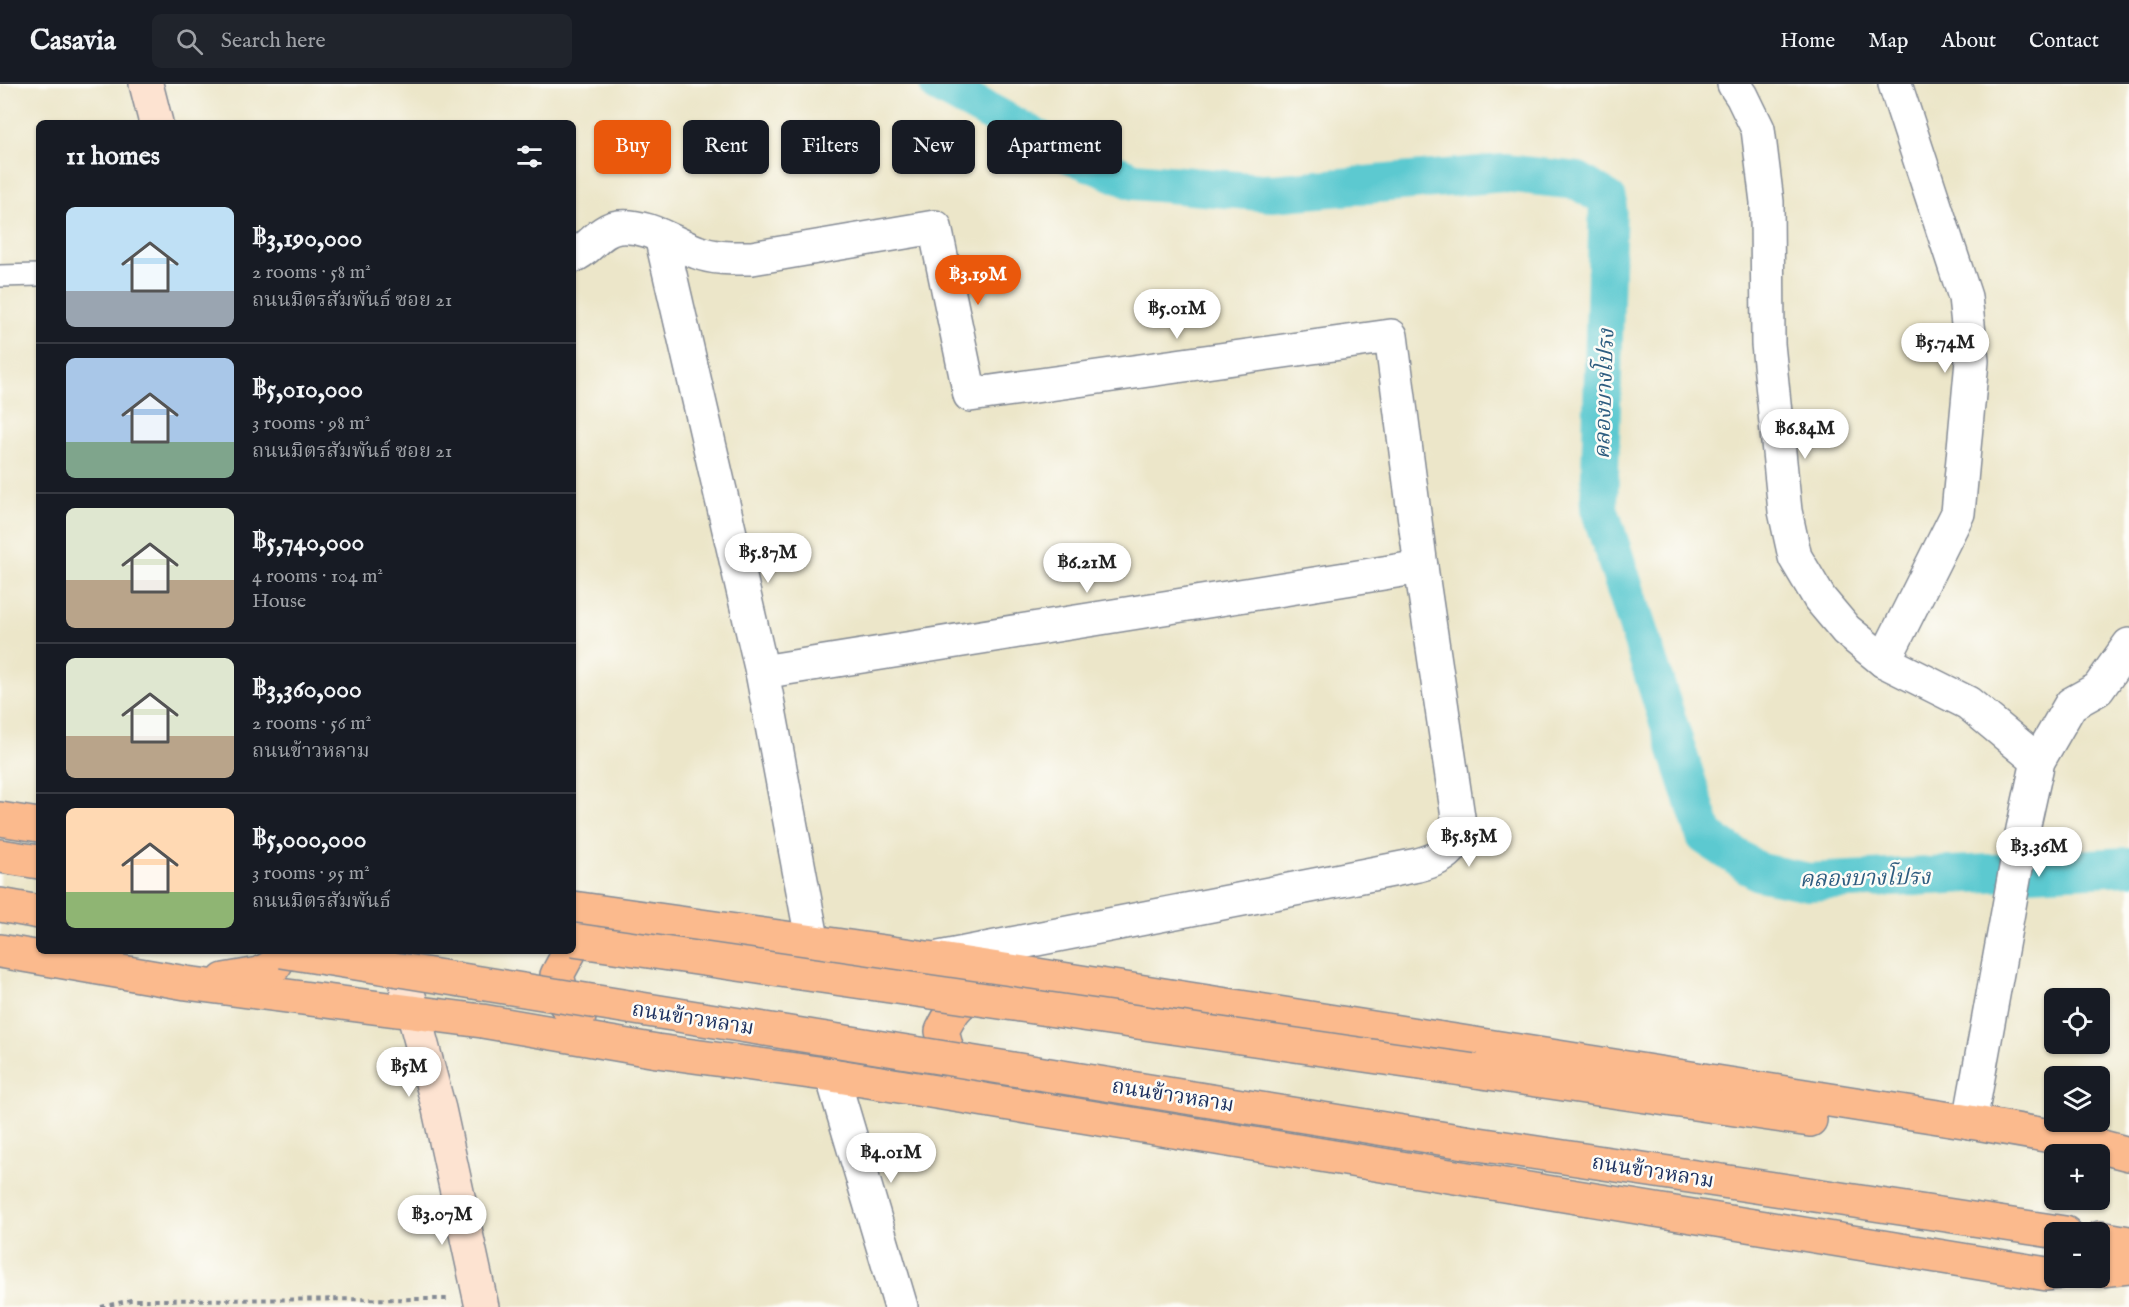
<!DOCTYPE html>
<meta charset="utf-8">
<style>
body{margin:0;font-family:"IM FELL English","Noto Serif Thai",serif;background:#20242c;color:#f1f3f6;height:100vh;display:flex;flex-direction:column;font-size:22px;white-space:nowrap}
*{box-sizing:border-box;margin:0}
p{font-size:20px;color:#9ea1a6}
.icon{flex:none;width:33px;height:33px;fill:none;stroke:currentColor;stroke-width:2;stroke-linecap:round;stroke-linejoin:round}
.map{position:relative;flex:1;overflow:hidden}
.side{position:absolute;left:36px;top:36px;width:540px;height:834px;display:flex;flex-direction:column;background:#171b24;border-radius:9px;box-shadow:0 2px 4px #0004}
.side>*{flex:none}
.hud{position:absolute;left:594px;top:36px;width:570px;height:54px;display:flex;gap:12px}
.fabs{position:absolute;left:2044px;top:904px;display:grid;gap:12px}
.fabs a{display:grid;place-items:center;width:66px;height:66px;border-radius:9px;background:#171b24;box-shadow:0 2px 4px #0004;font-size:30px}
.price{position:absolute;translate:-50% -51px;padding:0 14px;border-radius:21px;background:#fff;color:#222;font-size:20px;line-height:39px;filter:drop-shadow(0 2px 3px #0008)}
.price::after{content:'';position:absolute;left:50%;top:36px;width:18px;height:14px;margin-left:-9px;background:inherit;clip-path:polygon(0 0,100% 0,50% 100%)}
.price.active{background:#ea580c;color:#fff}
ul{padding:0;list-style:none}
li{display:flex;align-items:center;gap:18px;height:150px;padding:0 30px}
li+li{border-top:2px solid #363941}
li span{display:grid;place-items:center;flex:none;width:168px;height:120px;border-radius:9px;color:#555}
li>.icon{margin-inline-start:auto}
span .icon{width:72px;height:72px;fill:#fffc;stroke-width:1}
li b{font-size:26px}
h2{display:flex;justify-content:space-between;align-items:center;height:72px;padding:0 30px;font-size:26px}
.tag{padding:0 21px;border-radius:9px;background:#171b24;box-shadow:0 2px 4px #0004;font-size:21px;line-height:54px}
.tag.active{background:#ea580c;color:#fff}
header{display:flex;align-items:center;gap:36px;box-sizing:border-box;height:84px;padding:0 30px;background:#171b24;border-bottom:2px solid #363941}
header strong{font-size:28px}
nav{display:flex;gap:33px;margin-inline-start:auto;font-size:21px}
.search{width:420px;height:54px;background:#20242c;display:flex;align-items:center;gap:15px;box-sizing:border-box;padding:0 21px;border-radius:9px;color:#9ea1a6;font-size:22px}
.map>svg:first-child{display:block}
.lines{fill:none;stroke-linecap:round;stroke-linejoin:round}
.canal{stroke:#5cc9d0;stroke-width:38}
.lane-casing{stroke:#848a94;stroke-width:24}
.street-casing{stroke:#848a94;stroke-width:36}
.secondary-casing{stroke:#848a94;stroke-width:36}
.primary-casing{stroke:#848a94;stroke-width:36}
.path{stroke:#848a94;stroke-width:4;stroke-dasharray:4.5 4.5;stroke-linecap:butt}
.lane{stroke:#fff;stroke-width:21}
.street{stroke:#fff;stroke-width:33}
.secondary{stroke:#fde3d1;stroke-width:33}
.primary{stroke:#fbba8d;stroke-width:33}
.primary-bridge-casing{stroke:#848a94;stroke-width:36;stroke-linecap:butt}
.primary-bridge{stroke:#fbba8d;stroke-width:33}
.labels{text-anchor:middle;stroke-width:5;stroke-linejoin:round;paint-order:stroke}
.street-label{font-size:21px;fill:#1b2f5e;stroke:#fdfcf7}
.water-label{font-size:22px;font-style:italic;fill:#2e5d80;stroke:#fdfcf7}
</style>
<header>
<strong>Casavia</strong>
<div class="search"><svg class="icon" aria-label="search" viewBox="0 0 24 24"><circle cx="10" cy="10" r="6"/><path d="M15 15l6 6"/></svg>Search here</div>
<nav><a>Home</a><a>Map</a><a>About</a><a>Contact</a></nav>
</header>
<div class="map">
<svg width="2129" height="1223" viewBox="0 0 2129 1223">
<rect width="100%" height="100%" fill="#fdfcf7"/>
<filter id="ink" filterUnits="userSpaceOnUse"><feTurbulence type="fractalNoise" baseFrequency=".0167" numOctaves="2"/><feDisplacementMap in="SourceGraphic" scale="12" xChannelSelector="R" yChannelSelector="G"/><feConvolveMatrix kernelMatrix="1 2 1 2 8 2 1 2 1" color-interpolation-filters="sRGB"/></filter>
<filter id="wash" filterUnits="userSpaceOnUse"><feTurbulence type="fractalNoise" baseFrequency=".008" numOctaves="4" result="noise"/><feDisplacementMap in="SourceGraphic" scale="24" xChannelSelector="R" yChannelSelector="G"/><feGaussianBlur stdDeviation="1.35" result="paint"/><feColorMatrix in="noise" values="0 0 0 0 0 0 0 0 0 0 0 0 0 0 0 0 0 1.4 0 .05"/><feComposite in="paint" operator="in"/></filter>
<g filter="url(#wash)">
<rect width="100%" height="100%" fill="#ece6c9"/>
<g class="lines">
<path class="canal" d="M938,0L1059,66L1134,97L1272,109L1504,89L1578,97L1608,116L1599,424L1705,752L1759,788L1809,798L2129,782"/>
</g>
</g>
<g filter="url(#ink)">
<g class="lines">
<g class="lane-casing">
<path id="lane" d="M0,192L39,191"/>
</g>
<g class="street-casing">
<g id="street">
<path d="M1734,0L1742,12L1758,45L1767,118L1768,260L1785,427L1795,473L1820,515L1846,546L1884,577L1968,619L2038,677"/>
<path d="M661,152L762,588L813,860"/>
<path d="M573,172C590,166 599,145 619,143C647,140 672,159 697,168C715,175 734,174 752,174L935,143L970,311L1391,252L1421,483L1458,733C1459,765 1447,773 1418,781L939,874"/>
<path d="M1884,577L1958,429L1972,277L1965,213L1895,0"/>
<path d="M762,588L1421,483"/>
<path d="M832,991L901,1223"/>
<path d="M1970,1038L2023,745L2038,677L2071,620L2098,605L2129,561"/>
</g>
</g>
<g class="secondary-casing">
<g id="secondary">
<path d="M146,0L156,39"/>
<path d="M397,867L439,1025L482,1223"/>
</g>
</g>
<g class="primary-casing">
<g id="primary">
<path d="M0,735L39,741"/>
<path d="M0,772L39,778"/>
<path d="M0,821L39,828"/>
<path d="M573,824L934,875L1970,1038L2079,1057L2129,1070"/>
<path d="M0,867L186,899L482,937L657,967L832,991L2047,1190L2055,1189"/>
<path d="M570,867L557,891L564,918L579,933"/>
<path d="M224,896L259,890L274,882L284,867"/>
<path d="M1475,987L1810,1036"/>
<path d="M967,993L949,974L942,947C954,923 960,914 989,908"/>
<path d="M1465,1058L2065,1149"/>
<path d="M2100,1154L2129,1159"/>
<path d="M2100,1186L2129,1183"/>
</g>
</g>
<path class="path" d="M101,1223L131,1216L447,1215"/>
<use href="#lane" class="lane"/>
<use href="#street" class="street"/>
<use href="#secondary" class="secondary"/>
<use href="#primary" class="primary"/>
<g class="primary-bridge-casing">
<g id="primary-bridge">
<path d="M573,856L1475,987"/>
<path d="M282,867L1465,1058"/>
</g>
</g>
<use href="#primary-bridge" class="primary-bridge"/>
</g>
</g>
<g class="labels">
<g class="street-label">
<text transform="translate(693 934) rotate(9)" y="7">ถนนข้าวหลาม</text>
<text transform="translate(1173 1011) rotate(9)" y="7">ถนนข้าวหลาม</text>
<text transform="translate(1653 1087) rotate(9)" y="7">ถนนข้าวหลาม</text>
</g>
<g class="water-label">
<text transform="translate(1603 310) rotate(-88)" y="8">คลองบางโปรง</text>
<text transform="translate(1865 793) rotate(-1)" y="8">คลองบางโปรง</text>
</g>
</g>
</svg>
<div class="fabs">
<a><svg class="icon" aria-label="locate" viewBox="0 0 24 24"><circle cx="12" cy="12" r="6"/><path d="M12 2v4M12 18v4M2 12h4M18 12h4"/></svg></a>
<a><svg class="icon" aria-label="layers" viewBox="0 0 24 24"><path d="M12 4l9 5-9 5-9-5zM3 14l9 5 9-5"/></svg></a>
<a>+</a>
<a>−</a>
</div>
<b class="price active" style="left:978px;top:222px">฿3.19M</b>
<b class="price" style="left:1177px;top:256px">฿5.01M</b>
<b class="price" style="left:1945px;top:290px">฿5.74M</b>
<b class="price" style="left:1805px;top:376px">฿6.84M</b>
<b class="price" style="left:768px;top:500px">฿5.87M</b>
<b class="price" style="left:1087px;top:510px">฿6.21M</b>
<b class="price" style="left:1469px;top:784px">฿5.85M</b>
<b class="price" style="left:2039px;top:794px">฿3.36M</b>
<b class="price" style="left:409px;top:1014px">฿5M</b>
<b class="price" style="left:891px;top:1100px">฿4.01M</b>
<b class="price" style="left:442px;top:1162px">฿3.07M</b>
<div class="hud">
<a class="tag active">Buy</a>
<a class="tag">Rent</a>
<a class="tag">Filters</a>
<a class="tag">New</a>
<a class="tag">Apartment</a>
</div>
<section class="side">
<h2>11 homes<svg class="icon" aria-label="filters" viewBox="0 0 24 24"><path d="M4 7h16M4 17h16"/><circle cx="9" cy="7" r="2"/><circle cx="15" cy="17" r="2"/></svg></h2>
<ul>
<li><span style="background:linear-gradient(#bfe0f5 70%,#9aa5b1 0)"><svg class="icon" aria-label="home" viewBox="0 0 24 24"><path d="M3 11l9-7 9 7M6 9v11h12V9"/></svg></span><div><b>฿3,190,000</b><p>2 rooms · 58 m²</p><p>ถนนมิตรสัมพันธ์ ซอย 21</p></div></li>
<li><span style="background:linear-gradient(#a9c7e8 70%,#7fa58c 0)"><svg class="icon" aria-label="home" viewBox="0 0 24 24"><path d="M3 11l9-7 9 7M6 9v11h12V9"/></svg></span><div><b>฿5,010,000</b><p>3 rooms · 98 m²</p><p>ถนนมิตรสัมพันธ์ ซอย 21</p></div></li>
<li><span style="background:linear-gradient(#dfe7d0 60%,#b9a48a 0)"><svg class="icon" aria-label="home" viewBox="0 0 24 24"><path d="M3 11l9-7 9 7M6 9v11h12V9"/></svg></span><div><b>฿5,740,000</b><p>4 rooms · 104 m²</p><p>House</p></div></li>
<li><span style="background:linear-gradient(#dfe7d0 65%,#b9a48a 0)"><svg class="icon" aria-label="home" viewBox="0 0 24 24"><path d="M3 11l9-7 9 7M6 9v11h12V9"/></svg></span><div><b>฿3,360,000</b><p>2 rooms · 56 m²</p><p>ถนนข้าวหลาม</p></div></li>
<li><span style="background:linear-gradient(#ffd9b3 70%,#8fb573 0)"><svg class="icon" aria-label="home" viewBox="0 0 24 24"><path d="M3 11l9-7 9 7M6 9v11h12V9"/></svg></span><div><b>฿5,000,000</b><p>3 rooms · 95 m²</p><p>ถนนมิตรสัมพันธ์</p></div></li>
</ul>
</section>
</div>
